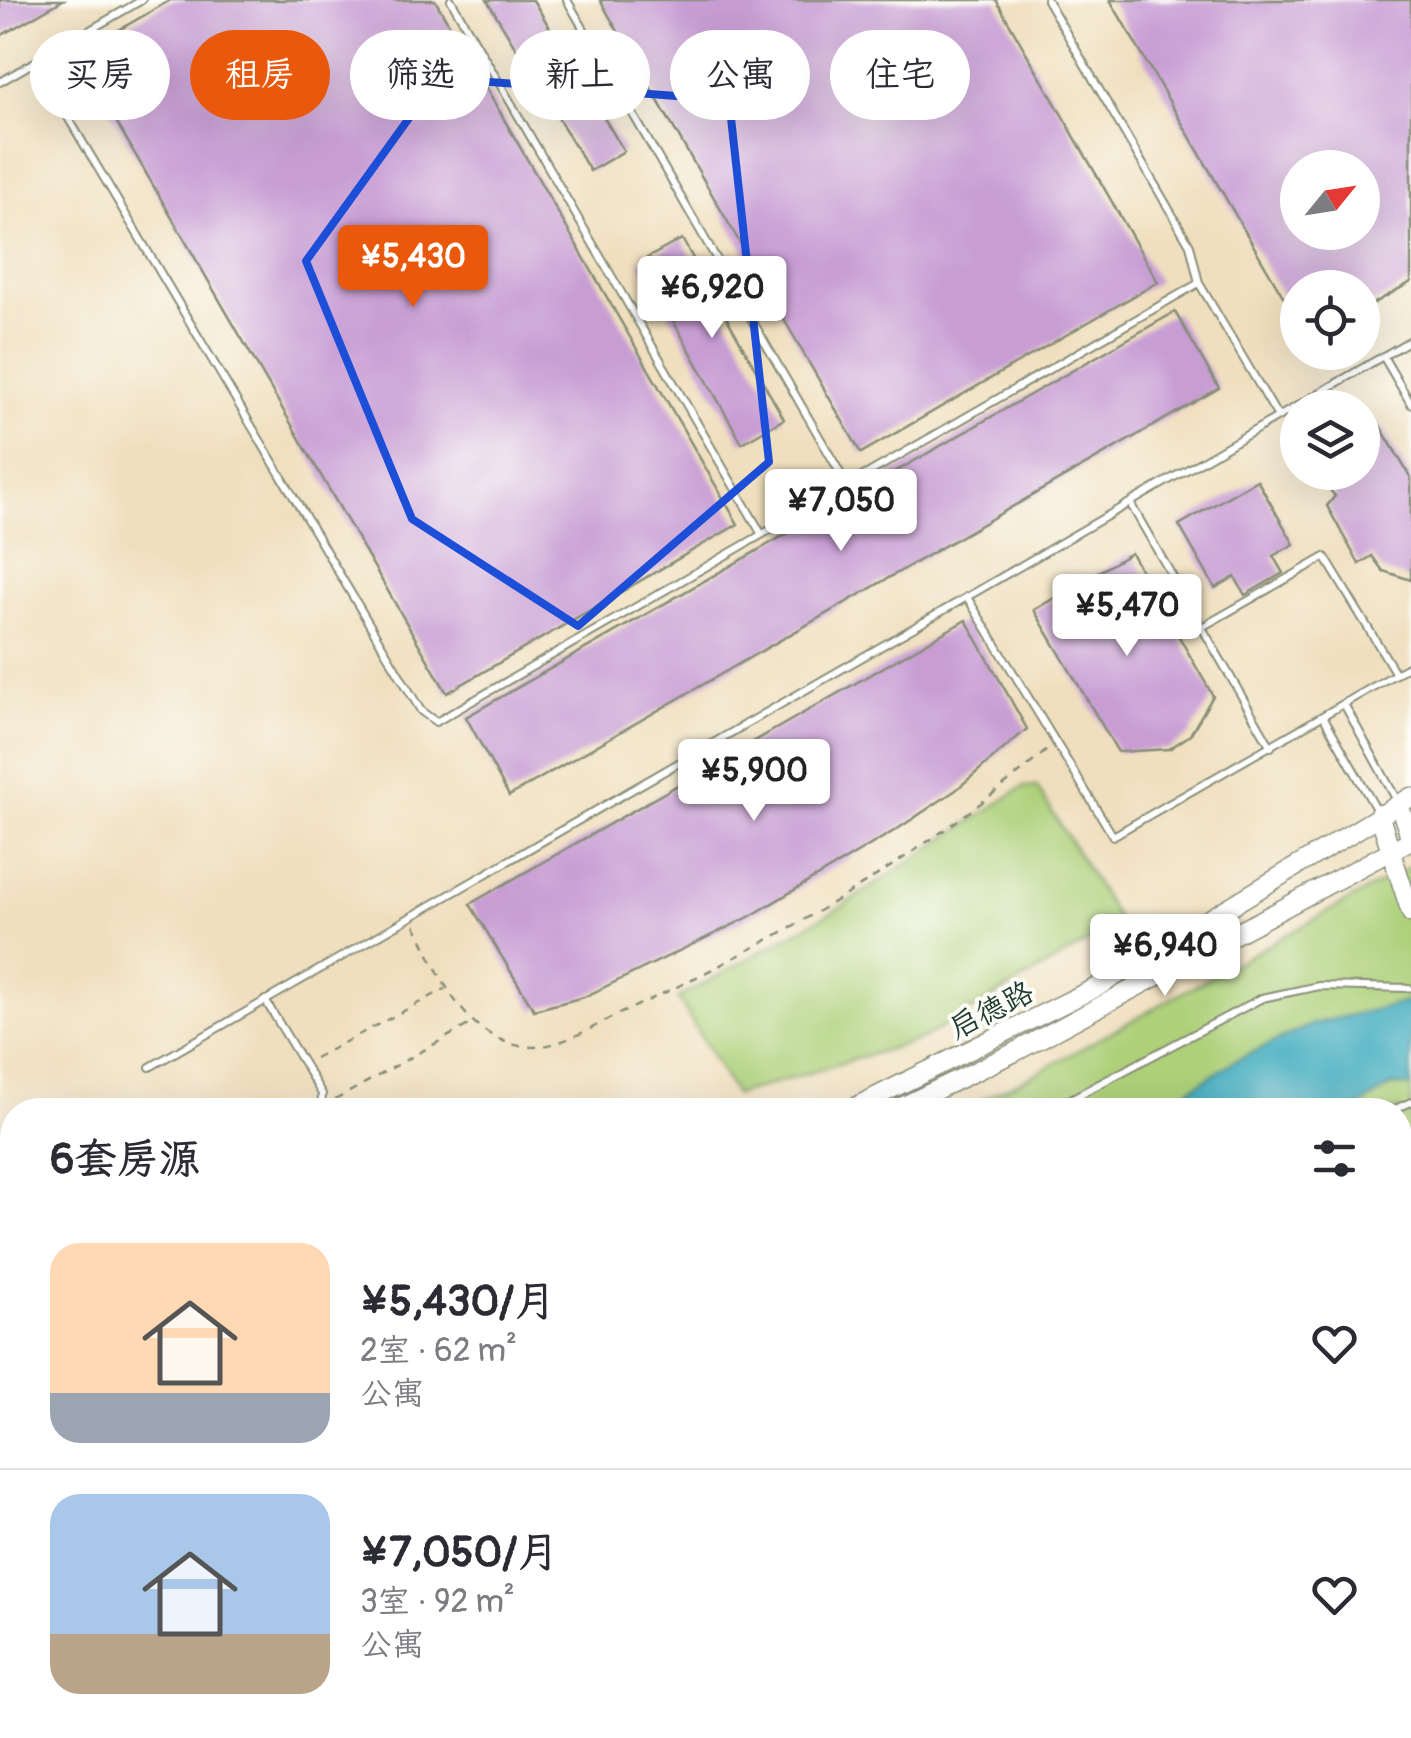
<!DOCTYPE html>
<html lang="zh">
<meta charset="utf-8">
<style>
body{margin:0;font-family:Pangolin,"LXGW WenKai TC",sans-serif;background:#f7f7f7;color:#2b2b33;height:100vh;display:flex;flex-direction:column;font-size:38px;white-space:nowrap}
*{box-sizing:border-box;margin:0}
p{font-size:32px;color:#7c7c81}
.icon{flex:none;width:55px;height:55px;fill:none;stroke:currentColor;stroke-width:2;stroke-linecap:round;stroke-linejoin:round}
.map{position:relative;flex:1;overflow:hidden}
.side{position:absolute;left:0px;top:1098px;width:1412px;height:642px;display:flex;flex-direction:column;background:#fff;border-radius:40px 40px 0 0;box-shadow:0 10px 40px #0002}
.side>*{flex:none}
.hud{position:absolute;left:30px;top:30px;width:1352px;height:90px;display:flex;gap:20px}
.needle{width:65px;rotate:60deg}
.buttons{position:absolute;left:1280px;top:150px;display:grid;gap:20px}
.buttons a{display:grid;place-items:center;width:100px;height:100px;border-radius:50%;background:#fff;box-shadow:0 10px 40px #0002;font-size:50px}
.price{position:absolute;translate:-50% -85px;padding:0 22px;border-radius:10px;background:#fff;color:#222;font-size:32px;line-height:65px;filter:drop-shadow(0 2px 5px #0008)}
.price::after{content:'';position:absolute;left:50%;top:60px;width:30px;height:22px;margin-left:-15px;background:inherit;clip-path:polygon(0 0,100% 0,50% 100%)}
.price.on{background:#ea580c;color:#fff}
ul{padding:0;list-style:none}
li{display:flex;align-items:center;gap:30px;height:250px;padding:0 50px}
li+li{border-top:2px solid #e1e1e2}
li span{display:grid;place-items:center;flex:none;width:280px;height:200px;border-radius:30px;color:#555}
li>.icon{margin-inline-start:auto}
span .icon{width:120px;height:120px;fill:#fffc;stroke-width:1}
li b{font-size:42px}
h2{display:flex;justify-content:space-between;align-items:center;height:120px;padding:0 50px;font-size:42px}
.pill{padding:0 35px;border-radius:45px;background:#fff;box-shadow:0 10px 40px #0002;font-size:35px;line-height:90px}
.pill.on{background:#ea580c;color:#fff}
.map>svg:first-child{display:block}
.green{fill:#add079;stroke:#668656;stroke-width:2.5}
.water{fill:#40acbf;stroke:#30747a;stroke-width:2.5}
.building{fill:#c79dd4;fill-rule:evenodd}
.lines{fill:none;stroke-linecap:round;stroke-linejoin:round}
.lane-casing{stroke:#888e79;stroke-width:10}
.secondary-casing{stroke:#888e79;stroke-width:21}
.path{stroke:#888e79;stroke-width:2.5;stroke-dasharray:8 8;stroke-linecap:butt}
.lane{stroke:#fff;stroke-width:6}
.secondary{stroke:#fff;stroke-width:18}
.marked{fill:none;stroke:#1d4ed8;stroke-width:8;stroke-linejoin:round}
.labels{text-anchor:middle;stroke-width:8;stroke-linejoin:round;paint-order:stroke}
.street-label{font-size:30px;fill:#1f3d34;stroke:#fdfcf7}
</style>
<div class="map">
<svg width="1411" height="1738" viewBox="0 0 1411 1738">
<rect width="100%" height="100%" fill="#fdfcf7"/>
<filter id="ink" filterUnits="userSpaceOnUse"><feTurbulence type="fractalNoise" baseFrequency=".01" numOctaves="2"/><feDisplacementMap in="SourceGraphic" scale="20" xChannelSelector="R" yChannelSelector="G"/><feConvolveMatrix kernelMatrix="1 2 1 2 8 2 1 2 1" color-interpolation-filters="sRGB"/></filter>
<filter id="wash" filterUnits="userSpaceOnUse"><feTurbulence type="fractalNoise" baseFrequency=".0048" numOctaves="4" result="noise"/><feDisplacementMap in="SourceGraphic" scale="40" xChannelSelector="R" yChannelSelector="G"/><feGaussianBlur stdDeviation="2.25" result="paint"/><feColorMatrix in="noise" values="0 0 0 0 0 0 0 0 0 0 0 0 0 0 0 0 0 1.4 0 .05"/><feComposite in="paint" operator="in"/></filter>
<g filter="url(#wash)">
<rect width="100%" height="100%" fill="#f0dfbe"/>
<g class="green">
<path d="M1023,787H1037L1120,923L922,1039L735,1095L678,998L846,904Z"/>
<path d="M1411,866V1391L1400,1393V1110H960L1037,1073Z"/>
<rect x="0" y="1201" width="12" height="186"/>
</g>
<path class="water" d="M1411,1001V1086H1391L1354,1110H1156L1236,1060L1313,1024Z"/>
<g id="blocks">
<g class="building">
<path d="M0,0H63L0,36Z"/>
<path d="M171,0H435L738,524L447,693L77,54Z"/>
<path d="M487,0H533L624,151L590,171Z"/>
<path d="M600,0H996L1158,282L861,453Z"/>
<path d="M1110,0H1411V282L1362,310V288H1298V322ZM1298,168H1362V232H1298Z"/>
<path d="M682,239L784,419L742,443L640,262Z"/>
<path d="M1175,312L1219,388L509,796L466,717Z"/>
<path d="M1380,426L1411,478V580L1383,571L1372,556L1359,564L1327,506L1335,496L1314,472H1362V434Z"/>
<path d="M1257,480L1294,544L1273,556L1283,573L1245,595L1235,577L1215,588L1179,525Z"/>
<path d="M1131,553L1213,696L1190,735L1169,749L1118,752L1034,610Z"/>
<path d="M966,620L1027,729L956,790L899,828L749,917L584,997L534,1010L470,904Z"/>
<rect x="0" y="1470" width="12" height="40"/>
</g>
</g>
</g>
<g filter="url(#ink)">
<use href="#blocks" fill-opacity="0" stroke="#888e79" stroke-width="2.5"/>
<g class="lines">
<g class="lane-casing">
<g id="lane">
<path d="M451,0L761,533"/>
<path d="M567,0L846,483"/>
<path d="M1047,0L1190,245L1199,283L1278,417"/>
<path d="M35,62L421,711L436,722L1199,283"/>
<path d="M0,82L142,0"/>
<path d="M1411,340L967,597L1113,836L1411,665"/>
<path d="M1383,356L1411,404"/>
<path d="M1130,503L1271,747"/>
<path d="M1202,627L1325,557L1396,674"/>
<path d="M1344,704L1399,804"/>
<path d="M1323,716L1377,811"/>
<path d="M265,1000L322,1094L321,1110"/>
<path d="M150,1067L967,597"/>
<path d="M1050,1110L1262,998L1319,986L1409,988"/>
<path d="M1393,1110L1411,1102"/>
<path d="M0,1229H12"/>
<path d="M0,1352L12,1353"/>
<path d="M0,1452H12"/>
<path d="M1400,1471L1411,1488"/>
<path d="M0,1537H12"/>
<path d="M0,1566H12"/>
<path d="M1406,1657L1411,1668"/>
<path d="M0,1703L15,1737"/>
<path d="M97,1728L102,1738"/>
<path d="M204,1728L209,1738"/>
<path d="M295,1728L300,1738"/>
<path d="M364,1728L369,1738"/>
<path d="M476,1728L481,1738"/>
<path d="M593,1728L597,1738"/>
<path d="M659,1728L664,1738"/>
<path d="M737,1728L742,1738"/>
<path d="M847,1728L852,1738"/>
<path d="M929,1728L934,1738"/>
<path d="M1274,1728L1276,1738"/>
<path d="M1353,1728L1358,1738"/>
</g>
</g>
<g class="secondary-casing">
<g id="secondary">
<path d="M1379,814L1411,913"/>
<path d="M849,1110L1097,987L1411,797"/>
<path d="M895,1110L1013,1053L1411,840L1399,804"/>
<path d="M0,1153H12"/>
<path d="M0,1189H12"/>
<path d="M1400,1402L1411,1401"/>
<path d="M0,1412H12"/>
<path d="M1400,1418L1411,1417"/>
<path d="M523,1728L528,1738"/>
</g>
</g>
<g class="path">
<path d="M415,925C438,972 462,1036 521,1046C554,1052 592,1027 621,1013C773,944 919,859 1047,750"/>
<path d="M315,1058L445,989"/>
<path d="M335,1100L472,1023"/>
<path d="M1018,1728L1024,1738"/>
<path d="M1092,1728L1099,1738"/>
<path d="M981,1738L1006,1728"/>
</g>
<use href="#lane" class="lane"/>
<use href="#secondary" class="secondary"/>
</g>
</g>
<path class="marked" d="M438,78L729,100L769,462L578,626L412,519L306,261Z"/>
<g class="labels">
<g class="street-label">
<text transform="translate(991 1010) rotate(-27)" y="10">启德路</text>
</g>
</g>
</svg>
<div class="buttons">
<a><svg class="needle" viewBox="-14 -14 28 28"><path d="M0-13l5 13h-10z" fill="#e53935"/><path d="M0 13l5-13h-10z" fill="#7c7c81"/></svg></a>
<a><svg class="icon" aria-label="locate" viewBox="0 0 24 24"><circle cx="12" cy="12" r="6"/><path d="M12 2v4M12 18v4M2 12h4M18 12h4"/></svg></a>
<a><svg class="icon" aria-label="layers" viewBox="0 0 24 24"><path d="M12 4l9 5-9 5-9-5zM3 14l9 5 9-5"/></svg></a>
</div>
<b class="price on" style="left:413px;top:310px">¥5,430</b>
<b class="price" style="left:712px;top:341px">¥6,920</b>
<b class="price" style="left:841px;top:554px">¥7,050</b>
<b class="price" style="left:1127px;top:659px">¥5,470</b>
<b class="price" style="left:754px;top:824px">¥5,900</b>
<b class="price" style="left:1165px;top:999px">¥6,940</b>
<div class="hud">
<a class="pill">买房</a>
<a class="pill on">租房</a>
<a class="pill">筛选</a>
<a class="pill">新上</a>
<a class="pill">公寓</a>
<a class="pill">住宅</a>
</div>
<section class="side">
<h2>6套房源<svg class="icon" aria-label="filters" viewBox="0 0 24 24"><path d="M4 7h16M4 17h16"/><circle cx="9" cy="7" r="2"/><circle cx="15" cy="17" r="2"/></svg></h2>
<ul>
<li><span style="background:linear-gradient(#ffd9b3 75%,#9aa5b1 0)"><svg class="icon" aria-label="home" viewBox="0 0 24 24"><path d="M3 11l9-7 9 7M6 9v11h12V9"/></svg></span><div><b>¥5,430/月</b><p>2室 · 62 m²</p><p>公寓</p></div><svg class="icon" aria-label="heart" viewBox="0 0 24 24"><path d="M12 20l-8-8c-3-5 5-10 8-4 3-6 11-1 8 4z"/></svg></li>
<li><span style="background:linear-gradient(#a9c7e8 70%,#b9a48a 0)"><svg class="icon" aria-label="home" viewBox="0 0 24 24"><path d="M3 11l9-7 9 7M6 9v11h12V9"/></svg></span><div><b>¥7,050/月</b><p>3室 · 92 m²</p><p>公寓</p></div><svg class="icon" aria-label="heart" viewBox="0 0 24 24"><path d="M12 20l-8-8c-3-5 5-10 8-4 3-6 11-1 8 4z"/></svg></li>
</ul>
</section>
</div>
